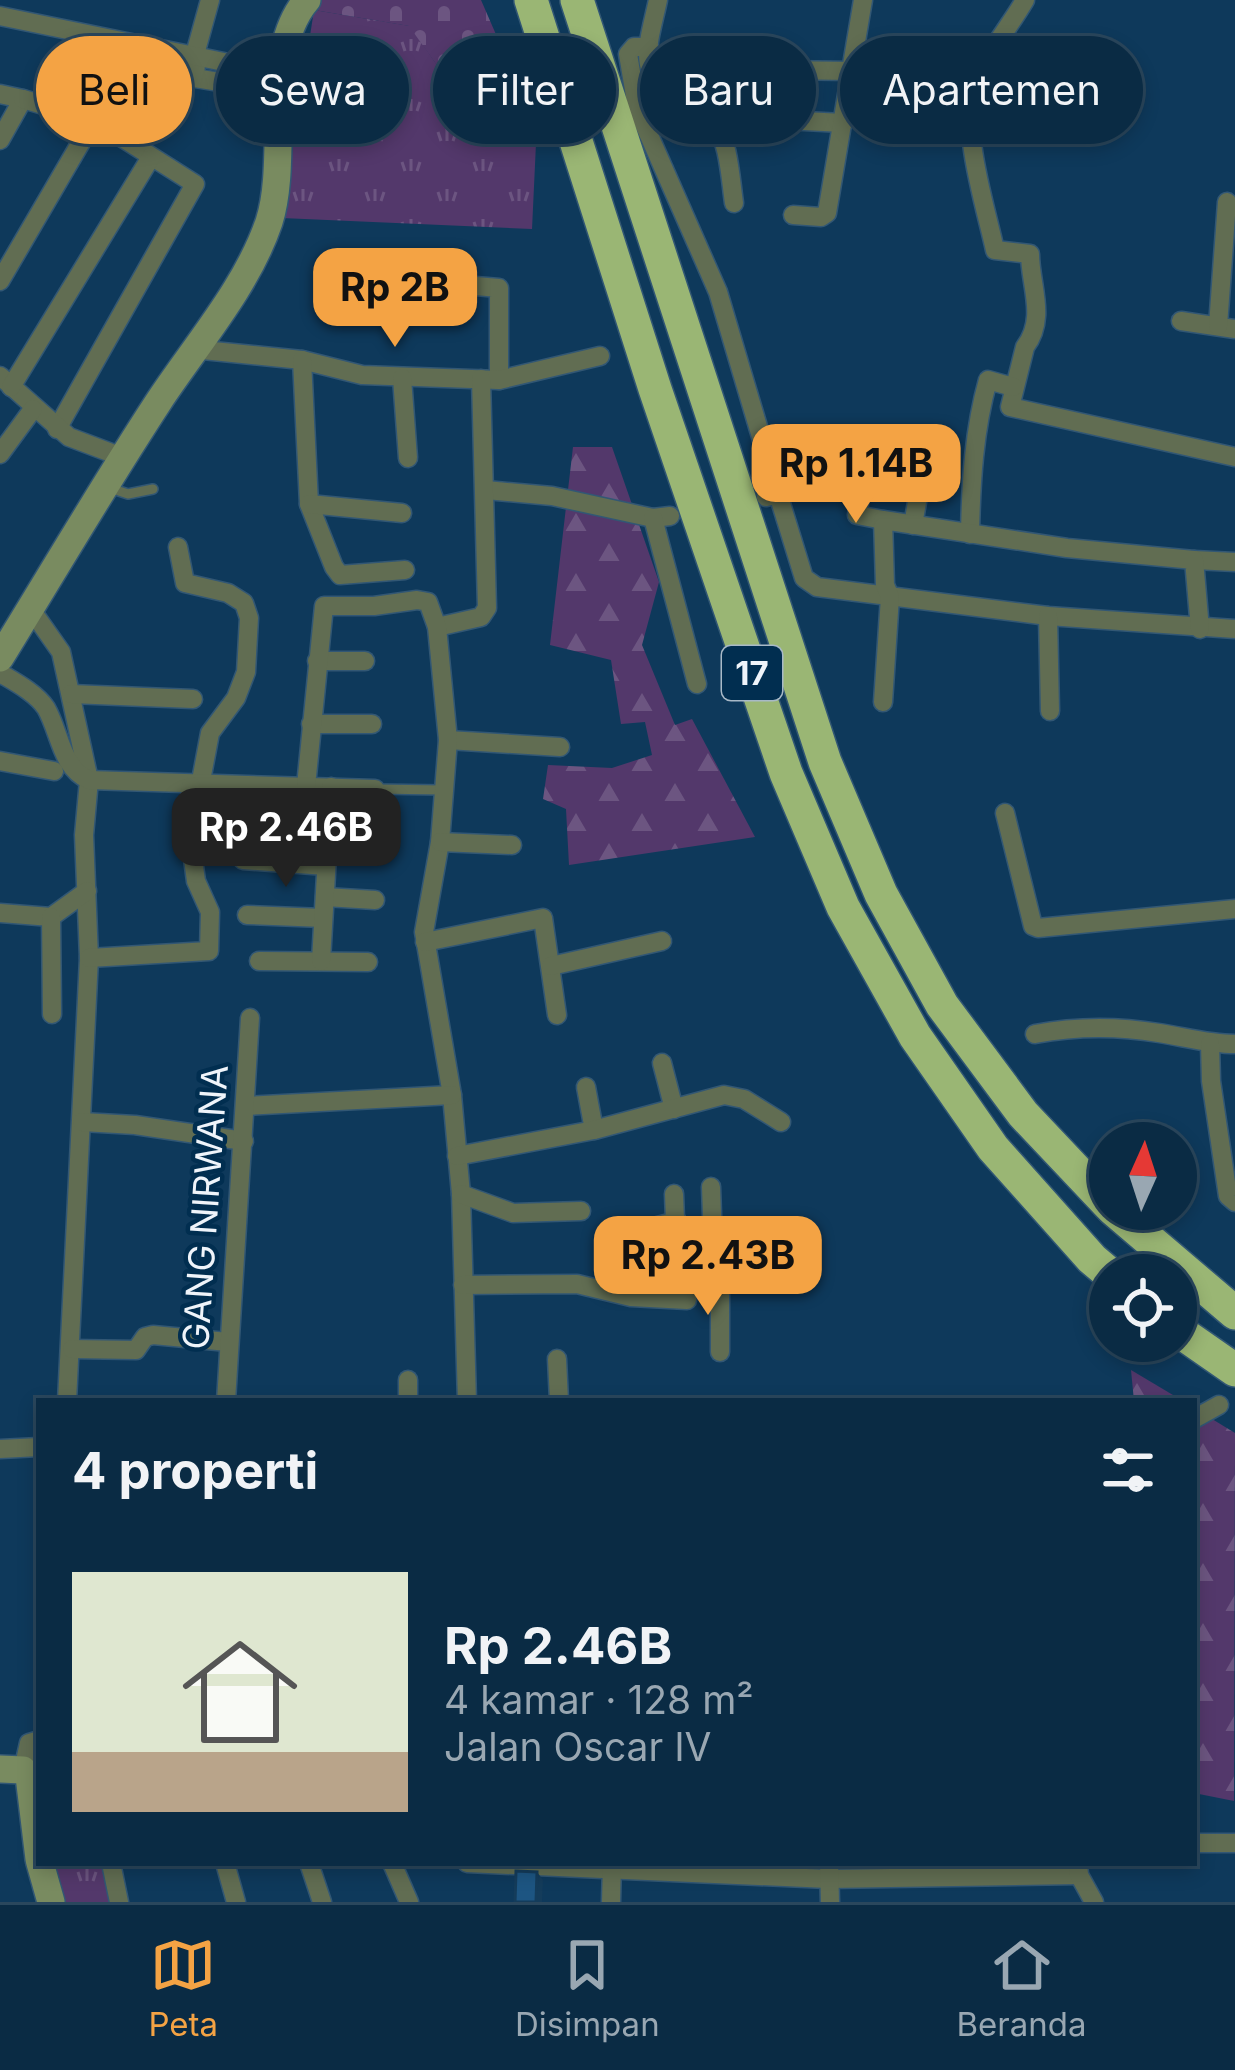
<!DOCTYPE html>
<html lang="id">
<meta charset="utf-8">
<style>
body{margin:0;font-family:Inter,sans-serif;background:#18374f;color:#f1f3f6;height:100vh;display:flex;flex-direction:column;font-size:45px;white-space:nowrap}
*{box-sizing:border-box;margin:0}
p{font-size:39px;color:#99a7b2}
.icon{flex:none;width:66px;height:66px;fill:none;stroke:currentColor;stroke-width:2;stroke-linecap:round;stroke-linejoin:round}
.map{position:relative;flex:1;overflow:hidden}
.details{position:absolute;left:36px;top:1398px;width:1161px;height:468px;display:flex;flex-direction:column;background:#0a2b44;border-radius:0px;box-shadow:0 6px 18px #0003,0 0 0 3px #2a475d}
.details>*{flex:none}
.hud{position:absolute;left:36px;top:36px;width:1164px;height:108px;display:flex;gap:24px}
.needle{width:78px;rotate:3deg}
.controls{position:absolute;left:1089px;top:1122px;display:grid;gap:24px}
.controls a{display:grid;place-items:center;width:108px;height:108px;border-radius:50%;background:#0a2b44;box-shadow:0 6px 18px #0003,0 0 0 3px #2a475d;font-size:60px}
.price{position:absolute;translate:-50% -102px;padding:0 27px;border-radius:24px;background:#f4a344;color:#111;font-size:39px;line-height:78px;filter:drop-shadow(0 3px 6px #0008)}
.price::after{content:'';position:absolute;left:50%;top:72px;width:36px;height:27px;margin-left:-18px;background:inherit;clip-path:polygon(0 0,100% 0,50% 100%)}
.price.current{background:#222;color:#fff}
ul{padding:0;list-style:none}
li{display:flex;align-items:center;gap:36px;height:300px;padding:0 36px}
li span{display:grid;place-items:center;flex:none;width:336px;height:240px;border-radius:0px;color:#555}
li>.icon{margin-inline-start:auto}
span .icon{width:144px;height:144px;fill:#fffc;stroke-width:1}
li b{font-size:51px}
h2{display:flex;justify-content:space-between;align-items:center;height:144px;padding:0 36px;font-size:51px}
.pill{padding:0 42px;border-radius:54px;background:#0a2b44;box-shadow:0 6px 18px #0003,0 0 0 3px #2a475d;font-size:42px;line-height:108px}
.pill.current{background:#f4a344;color:#111}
.dock{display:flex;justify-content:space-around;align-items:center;height:168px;border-top:3px solid #2a475d;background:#0a2b44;font-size:33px;color:#99a7b2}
.dock a{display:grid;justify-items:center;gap:6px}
.dock .current{color:#f4a344}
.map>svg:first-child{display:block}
.grass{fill:url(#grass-tufts)}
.forest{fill:url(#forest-firs)}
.cemetery{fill:url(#cemetery-stones)}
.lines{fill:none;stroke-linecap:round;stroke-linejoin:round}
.lane-casing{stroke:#325774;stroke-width:12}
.street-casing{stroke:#325774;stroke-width:21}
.secondary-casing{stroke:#325774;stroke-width:30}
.highway-casing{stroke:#325774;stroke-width:36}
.lane{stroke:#616d52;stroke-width:9}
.street{stroke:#616d52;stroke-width:18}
.secondary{stroke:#798b60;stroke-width:27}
.highway{stroke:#9ab674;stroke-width:33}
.shaded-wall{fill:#143c5b}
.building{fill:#1d5582;stroke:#143c5b;stroke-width:3}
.labels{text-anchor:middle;stroke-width:9;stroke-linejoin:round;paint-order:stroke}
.shield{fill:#012e50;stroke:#a8b9c7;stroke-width:3}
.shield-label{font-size:33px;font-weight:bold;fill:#eff4fa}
.street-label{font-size:36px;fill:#eff4fa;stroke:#012e50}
</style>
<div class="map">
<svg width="1235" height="1902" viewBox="0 0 1235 1902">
<defs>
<pattern id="grass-tufts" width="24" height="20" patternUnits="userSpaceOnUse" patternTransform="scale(3)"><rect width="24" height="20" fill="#53386b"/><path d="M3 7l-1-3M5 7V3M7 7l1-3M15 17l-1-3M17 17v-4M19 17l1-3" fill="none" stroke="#6c5581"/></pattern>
<pattern id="forest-firs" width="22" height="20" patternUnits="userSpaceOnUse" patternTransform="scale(3)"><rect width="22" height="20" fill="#53386b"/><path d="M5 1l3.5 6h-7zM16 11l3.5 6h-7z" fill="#6c5581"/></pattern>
<pattern id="cemetery-stones" width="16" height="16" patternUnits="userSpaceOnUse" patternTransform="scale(3)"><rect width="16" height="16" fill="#53386b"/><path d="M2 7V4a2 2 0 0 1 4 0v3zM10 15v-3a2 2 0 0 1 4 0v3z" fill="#6c5581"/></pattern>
</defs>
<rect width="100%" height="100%" fill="#0e395b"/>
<g class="grass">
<path d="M314,10L410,26L441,71L514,76L536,143L532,229L282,218Z"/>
<path d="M47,1863H100L112,1902H55Z"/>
</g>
<g class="forest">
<path d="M573,447H612L659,582L642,645L675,725L692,719L755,837L569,865L566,809L543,799L548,765L612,768L652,755L645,722L621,724L611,660L550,645Z"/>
<path d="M1131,1370L1183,1401H1134Z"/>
<path d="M1194,1408L1235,1433L1234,1801L1194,1793Z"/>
</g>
<path class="cemetery" d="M317,0H481L514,76L441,71L409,26L314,10Z"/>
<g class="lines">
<g class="lane-casing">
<g id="lane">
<path d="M110,488L128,494L153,489"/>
<path d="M375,789L443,790"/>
</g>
</g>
<g class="street-casing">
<g id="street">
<path d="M210,0L197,47L195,78L280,92"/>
<path d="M658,0C649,43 633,77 681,99C692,104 706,109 713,119C729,142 730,175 734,203"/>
<path d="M1025,0C1010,26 987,53 976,81C959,126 985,204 995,250L1030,254C1030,285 1047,318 1025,347L1010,407L1235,457"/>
<path d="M0,16L282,74"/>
<path d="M649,47H634L628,54L637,108L718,292L778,494"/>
<path d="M780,70L852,71"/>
<path d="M0,94L23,99L0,140"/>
<path d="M23,99L94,120L195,184L57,429"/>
<path d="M785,120L843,123"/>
<path d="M793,215L821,217L827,213L863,0"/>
<path d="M405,280L499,288V380"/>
<path d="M0,281L94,120"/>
<path d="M1181,321L1235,329"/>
<path d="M1218,326L1227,202"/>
<path d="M193,349L302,360L362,375L499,380L600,356"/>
<path d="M302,360L309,504L334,567L340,575L405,570"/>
<path d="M0,376L69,437L122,457"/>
<path d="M402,378L408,458"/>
<path d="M11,387L151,157"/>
<path d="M0,454L33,409"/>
<path d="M867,457L857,515L883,520"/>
<path d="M486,490L552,496L653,518L670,516"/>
<path d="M766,497L778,494L804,578L817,587L1048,616L1235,629"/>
<path d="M309,504L402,513"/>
<path d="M653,518L697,684"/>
<path d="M913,525L920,485"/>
<path d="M970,534C971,481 974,430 988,380L1013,387"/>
<path d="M178,547L185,583L228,593L244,603L249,618L246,672L236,698L210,733L200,786"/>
<path d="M1194,560L1235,562"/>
<path d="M30,608L61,652L89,780L84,835L89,958L67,1401"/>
<path d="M1048,616L1050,711"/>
<path d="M437,627L481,617L487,608L481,379"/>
<path d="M317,661H365"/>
<path d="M0,673C15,682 36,693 46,708C60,732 61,768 89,780L375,789"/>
<path d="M71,694L193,699"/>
<path d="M883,702L890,597L885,585L883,520L1067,548L1194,560L1200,629"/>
<path d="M311,724H372"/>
<path d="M448,740L560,747"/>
<path d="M0,761L54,771"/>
<path d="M306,786L324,606H374L417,600L428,602L437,627L448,740L440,842L424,932L452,1095L461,1194L467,1401"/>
<path d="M1005,813L1033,926L1038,928L1235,909"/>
<path d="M440,842L512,845"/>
<path d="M243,860L326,866"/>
<path d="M325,897L375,900"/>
<path d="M0,913L51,917L87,891"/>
<path d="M247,915L323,918"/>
<path d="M51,917L52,1014"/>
<path d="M425,942L543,918L557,1015"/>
<path d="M89,958L209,951L210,912L196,881L189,829L191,786"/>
<path d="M259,961L368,962"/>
<path d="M321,961L331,787"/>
<path d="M551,966L662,941"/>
<path d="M1035,1034C1077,1026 1117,1026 1159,1033C1185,1037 1208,1044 1235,1044"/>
<path d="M1210,1044L1211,1081L1228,1196L1235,1202"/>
<path d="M662,1063L674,1109"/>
<path d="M586,1087L594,1130"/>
<path d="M245,1106L452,1095"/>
<path d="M82,1122L135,1125L244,1141"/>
<path d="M457,1156L594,1130L724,1095L744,1099L781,1122"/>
<path d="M461,1194L513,1213L581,1211"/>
<path d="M674,1194L678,1296"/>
<path d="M631,1233L677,1221"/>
<path d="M697,1277L711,1274L714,1270L711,1187"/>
<path d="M720,1283V1352"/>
<path d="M463,1285L577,1284L631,1297L687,1300L688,1284L742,1282"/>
<path d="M72,1349L136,1350L145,1337L153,1335L228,1342"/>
<path d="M557,1359L559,1401"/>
<path d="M226,1401L250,1018"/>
<path d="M408,1401V1380"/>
<path d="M1194,1419L1219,1405"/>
<path d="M0,1449L39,1447"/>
<path d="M23,1770L29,1743L39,1740"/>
<path d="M1194,1843H1235"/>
<path d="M111,1863L119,1902"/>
<path d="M225,1863L236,1902"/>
<path d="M309,1863L322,1902"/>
<path d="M392,1863L409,1902"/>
<path d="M467,1863L828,1879L1079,1875"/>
<path d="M829,1863L830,1902"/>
<path d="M1078,1863L1079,1875L1094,1902"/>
<path d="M611,1902L612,1863"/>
</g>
</g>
<g class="secondary-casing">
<g id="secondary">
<path d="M0,658C53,572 104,485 159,401C196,345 247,287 269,222C290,157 261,53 307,0"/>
<path d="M0,1769L23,1770L29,1776L39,1859"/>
<path d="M40,1863L51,1902"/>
</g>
</g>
<g class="highway-casing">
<g id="highway">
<path d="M531,0L655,389L786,773L843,907L915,1036L993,1148L1092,1259L1111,1275"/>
<path d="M577,0L825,762L881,894L942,1005L1023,1114L1110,1206"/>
<path d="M1113,1209L1235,1313"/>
<path d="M1176,1329L1235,1370"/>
</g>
</g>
<use href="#lane" class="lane"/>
<use href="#street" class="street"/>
<use href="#secondary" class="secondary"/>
<use href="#highway" class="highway"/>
</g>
<path class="shaded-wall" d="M537,1872L543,1880L542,1902H536Z"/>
<path class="building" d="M516,1871L537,1872L536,1902H515Z"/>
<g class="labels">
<rect class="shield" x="722" y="646" width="60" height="54" rx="9"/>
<g class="shield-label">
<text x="752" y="685">17</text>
</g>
<g class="street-label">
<text transform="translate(205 1207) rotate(-86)" y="13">GANG NIRWANA</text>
</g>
</g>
</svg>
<div class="controls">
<a><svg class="needle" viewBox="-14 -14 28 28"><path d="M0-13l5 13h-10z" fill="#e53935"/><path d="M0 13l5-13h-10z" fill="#99a7b2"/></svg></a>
<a><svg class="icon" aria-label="locate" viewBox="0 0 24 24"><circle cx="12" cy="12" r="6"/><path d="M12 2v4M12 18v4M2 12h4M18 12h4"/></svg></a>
</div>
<b class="price" style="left:395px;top:350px">Rp 2B</b>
<b class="price" style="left:856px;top:526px">Rp 1.14B</b>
<b class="price current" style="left:286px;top:890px">Rp 2.46B</b>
<b class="price" style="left:708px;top:1318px">Rp 2.43B</b>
<div class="hud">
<a class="pill current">Beli</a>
<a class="pill">Sewa</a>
<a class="pill">Filter</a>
<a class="pill">Baru</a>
<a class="pill">Apartemen</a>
</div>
<section class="details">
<h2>4 properti<svg class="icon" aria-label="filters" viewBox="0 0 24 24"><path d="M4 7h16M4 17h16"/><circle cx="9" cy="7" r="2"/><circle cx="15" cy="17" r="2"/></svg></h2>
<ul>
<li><span style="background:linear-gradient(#dfe7d0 75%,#b9a48a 0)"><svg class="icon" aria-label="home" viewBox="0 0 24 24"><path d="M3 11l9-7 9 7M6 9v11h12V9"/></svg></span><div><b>Rp 2.46B</b><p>4 kamar · 128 m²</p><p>Jalan Oscar IV</p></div></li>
</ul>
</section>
</div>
<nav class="dock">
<a class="current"><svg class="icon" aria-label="map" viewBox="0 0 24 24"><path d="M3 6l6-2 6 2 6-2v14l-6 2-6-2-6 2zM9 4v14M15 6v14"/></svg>Peta</a>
<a><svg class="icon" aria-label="saved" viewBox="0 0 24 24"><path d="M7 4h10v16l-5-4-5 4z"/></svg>Disimpan</a>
<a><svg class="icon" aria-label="home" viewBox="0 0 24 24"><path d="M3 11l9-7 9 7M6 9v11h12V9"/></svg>Beranda</a>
</nav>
